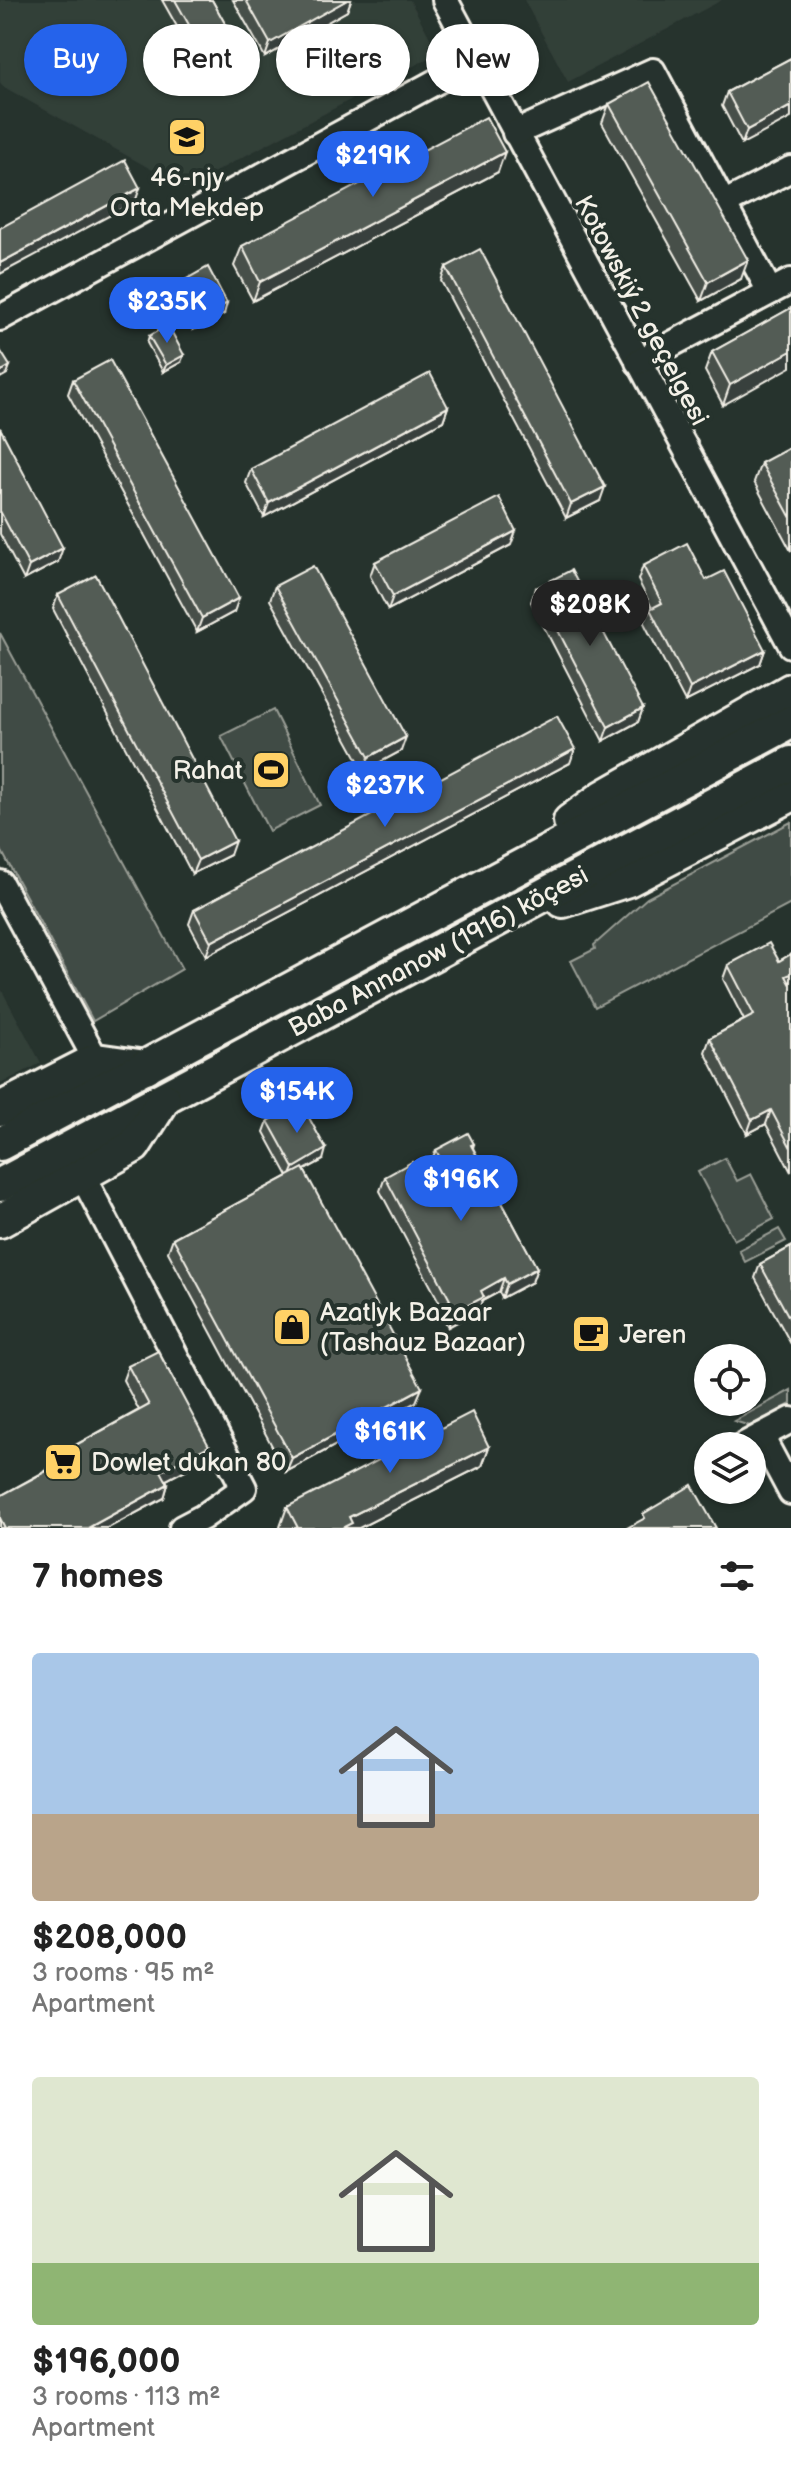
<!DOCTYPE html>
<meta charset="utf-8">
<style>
body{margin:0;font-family:"Balsamiq Sans",sans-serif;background:#f6f6f6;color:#222;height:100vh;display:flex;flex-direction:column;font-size:30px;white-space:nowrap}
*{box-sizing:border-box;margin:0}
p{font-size:26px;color:#767676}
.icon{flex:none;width:44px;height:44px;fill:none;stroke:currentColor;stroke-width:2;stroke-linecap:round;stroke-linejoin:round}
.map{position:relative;height:1528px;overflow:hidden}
.sheet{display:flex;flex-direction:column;background:#fff;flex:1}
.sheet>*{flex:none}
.hud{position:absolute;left:24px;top:24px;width:744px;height:72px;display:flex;gap:16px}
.fabs{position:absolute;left:694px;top:1344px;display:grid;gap:16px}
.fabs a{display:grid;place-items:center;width:72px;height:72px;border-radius:50%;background:#fff;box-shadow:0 2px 6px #0004;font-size:40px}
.price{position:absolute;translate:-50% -68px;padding:0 18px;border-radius:28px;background:#2563eb;color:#fff;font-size:26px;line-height:52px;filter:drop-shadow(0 2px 4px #0008)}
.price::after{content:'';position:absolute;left:50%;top:48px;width:24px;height:18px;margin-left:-12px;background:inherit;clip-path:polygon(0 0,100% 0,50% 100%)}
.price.selected{background:#222;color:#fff}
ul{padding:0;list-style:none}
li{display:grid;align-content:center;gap:16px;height:424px;padding:0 32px}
li span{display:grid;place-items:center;height:248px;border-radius:8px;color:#555}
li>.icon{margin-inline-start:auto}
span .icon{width:144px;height:144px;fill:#fffc;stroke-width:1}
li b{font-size:34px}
h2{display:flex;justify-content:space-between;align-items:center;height:96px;padding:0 32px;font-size:34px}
.tag{padding:0 28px;border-radius:36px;background:#fff;box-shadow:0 2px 6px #0004;font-size:28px;line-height:72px}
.tag.selected{background:#2563eb;color:#fff}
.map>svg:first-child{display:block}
.built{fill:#333f39}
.green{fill:#414b45;stroke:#9a9e96;stroke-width:2}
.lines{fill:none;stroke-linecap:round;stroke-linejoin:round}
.minor-casing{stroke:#f4f1e8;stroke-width:30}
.major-casing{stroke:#f4f1e8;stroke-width:38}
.minor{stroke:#26332d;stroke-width:24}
.major{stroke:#26332d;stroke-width:32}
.wall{fill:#474f49;stroke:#f4f1e8;stroke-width:2}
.shaded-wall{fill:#39403c;stroke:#f4f1e8;stroke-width:2}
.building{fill:#525c55;stroke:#f4f1e8;stroke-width:2}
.labels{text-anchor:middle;stroke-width:8;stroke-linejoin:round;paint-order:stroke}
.poi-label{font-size:26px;fill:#f4f1e8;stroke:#26332d;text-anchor:start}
.street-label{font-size:26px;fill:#f4f1e8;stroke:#26332d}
</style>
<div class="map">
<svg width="791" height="1528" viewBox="0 0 791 1528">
<rect width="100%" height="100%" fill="#26332d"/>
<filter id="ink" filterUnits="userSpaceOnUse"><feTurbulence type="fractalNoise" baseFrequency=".0125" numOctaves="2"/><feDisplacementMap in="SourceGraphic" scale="16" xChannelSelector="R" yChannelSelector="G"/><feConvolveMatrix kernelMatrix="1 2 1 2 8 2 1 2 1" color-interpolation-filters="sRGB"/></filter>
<g filter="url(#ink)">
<g class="built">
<path d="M0,0H410L438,53L185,188L2,86L0,82Z"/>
<path d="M524,0H722L568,82Z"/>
<path d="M0,987L41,1063L0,1084Z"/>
</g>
<g class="green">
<path d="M0,633L182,969L93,1021L0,848Z"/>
<path d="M273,710L320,805L269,831L221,736Z"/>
<path d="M791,822V904L595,1007L571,961L595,949L594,945L647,898Z"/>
<path d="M725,1158L737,1181L751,1174L774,1219L734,1240L698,1172Z"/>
<path d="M779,1229L786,1241L745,1262L739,1250Z"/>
<path d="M791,1390V1404L750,1426L734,1421Z"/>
</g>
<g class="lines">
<g class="minor-casing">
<g id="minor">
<path d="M445,0L791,645"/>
<path d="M515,133L653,71L770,292"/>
<path d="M723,204L791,169"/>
<path d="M0,318L476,60"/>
<path d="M638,362L791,281"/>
<path d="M0,883L96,1060"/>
<path d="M82,1175L244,1488L203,1517L182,1528"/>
<path d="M761,1436L791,1492"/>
<path d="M742,1446L791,1420"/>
</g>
</g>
<g class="major-casing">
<g id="major">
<path d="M570,821L603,797L791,690"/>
<path d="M563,901L628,880L791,795"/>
<path d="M0,1109L96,1060L146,1067"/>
<path d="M0,1144L791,722"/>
<path d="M0,1185L791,763"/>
<path d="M0,1221L134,1146L164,1099"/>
</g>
</g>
<use href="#minor" class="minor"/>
<use href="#major" class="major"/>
</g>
<g class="wall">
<path d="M162,0H212L243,56L238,70L210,85Z"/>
<path d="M233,0H351L347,11L265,57Z"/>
<path d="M791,58L742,144L722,106L727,92Z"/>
<path d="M609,104L741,279L701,301L602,123Z"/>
<path d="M498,172L253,301L234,266L242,246Z"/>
<path d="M446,267L600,501L566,518L441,281Z"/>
<path d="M178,284L224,314L193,330L174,294Z"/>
<path d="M791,308L723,405L705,371L712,352Z"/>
<path d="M149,336L181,362L163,372L147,343Z"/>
<path d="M73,380L234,612L197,632L68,394Z"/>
<path d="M448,407L443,421L264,517L246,483L251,469Z"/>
<path d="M0,428L58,562L24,580L0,534Z"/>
<path d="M791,451V551L754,482L761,463Z"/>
<path d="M511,545L388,610L370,576L375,562Z"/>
<path d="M643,566L706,580L765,650L760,664L685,702L644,623L650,609L652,608L638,580Z"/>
<path d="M275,586L401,751L364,771L270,600Z"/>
<path d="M536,588L643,708L638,722L603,741L531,602Z"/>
<path d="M58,595L230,855L192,874L53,609Z"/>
<path d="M570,763L206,956L189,924L194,910Z"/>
<path d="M791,954V1172L766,1124L747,1134L705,1052L710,1038L744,1020L723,979L728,965L779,961Z"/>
<path d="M268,1121L323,1160L304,1170L416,1402L286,1472L168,1252L173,1238L288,1176L264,1132Z"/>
<path d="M474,1144L473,1148L537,1268L532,1282L502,1298L499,1292L482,1301L479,1310L448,1327L442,1316L444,1311L380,1191L385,1177L415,1168L432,1159L436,1150Z"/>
<path d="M791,1247V1344L755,1278L760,1264Z"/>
<path d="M128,1366L209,1446L204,1460L166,1480L168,1484L164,1498L108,1528H0V1496L47,1470L52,1458L139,1410L123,1380Z"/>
<path d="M489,1447L482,1466L359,1528H281L280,1527L287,1507Z"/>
</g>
<g class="shaded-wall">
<path d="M347,0H351L347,11L265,57L270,43Z"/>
<path d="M243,56L238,70L210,85L215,71Z"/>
<path d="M791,106V118L742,144L747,130Z"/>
<path d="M505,152L498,172L253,301L260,282Z"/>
<path d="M140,188L135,202L0,274V263Z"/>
<path d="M748,260L741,279L701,301L708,282Z"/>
<path d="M227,303L224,314L193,330L197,320Z"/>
<path d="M791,351V367L723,405L730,385Z"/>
<path d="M184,355L181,362L163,372L166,365Z"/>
<path d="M10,366L7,374L0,378V372Z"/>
<path d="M448,407L443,421L264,517L269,503Z"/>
<path d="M605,487L600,501L566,518L571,504Z"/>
<path d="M516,531L511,545L388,610L393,596Z"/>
<path d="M63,548L58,562L24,580L29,566Z"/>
<path d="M239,598L234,612L197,632L202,618Z"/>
<path d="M765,650L760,664L685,702L690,688Z"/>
<path d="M643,708L638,722L603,741L608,727Z"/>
<path d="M406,737L401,751L364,771L369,757Z"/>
<path d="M575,749L570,763L206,956L211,942Z"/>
<path d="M235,841L230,855L192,874L198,860Z"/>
<path d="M771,1110L766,1124L747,1134L752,1120Z"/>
<path d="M326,1149L323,1160L290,1178L294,1168Z"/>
<path d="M537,1268L532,1282L502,1298L507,1284Z"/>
<path d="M504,1278L499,1292L482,1301L479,1310L448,1327L453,1313L481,1291Z"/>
<path d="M422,1388L416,1402L286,1472L292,1458Z"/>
<path d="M209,1446L204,1460L157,1485L161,1471Z"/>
<path d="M489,1447L482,1466L359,1528H342L349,1517Z"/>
<path d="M168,1484L164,1498L108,1528H88Z"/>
</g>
<g class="building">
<path d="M175,0H212L243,56L215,71Z"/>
<path d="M246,0H347L270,43Z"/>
<path d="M791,58V106L747,130L727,92Z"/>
<path d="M649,82L748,260L708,282L609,104Z"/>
<path d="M486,117L505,152L260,282L242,246Z"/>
<path d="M125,160L140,188L0,263V228Z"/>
<path d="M480,249L605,487L571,504L446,267Z"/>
<path d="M208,267L227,303L197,320L178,284Z"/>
<path d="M791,308V351L730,385L712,352Z"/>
<path d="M168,325L184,355L166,365L149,336Z"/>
<path d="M0,350L10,366L0,372Z"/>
<path d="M110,360L239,598L202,618L73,380Z"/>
<path d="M430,373L448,407L269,503L251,469Z"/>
<path d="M0,428L63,548L29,566L0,511Z"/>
<path d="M789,448L791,451V518L761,463Z"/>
<path d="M499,497L516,531L393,596L375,562Z"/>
<path d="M687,543L706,580L724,571L765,650L690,688L650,609L662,603L643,566Z"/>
<path d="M313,566L406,737L369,757L275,586Z"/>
<path d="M571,570L643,708L608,727L536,588Z"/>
<path d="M96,575L235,841L198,860L58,595Z"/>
<path d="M557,716L575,749L211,942L194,910Z"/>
<path d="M769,943L779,961L791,954V974L786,976L791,985V1148L771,1110L752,1120L710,1038L754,1015L728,965Z"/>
<path d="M301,1103L326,1149L294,1168L268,1121Z"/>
<path d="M468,1133L474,1144L471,1145L537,1268L507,1284L504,1278L481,1291L484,1297L453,1313L447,1302L450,1300L385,1177L412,1162L415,1168L439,1156L436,1150Z"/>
<path d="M303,1168L422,1388L292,1458L173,1238Z"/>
<path d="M791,1247V1321L760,1264Z"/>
<path d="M158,1351L209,1446L161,1471L168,1484L88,1528H5L0,1518V1496L56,1466L52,1458L149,1405L128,1366Z"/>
<path d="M472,1412L489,1447L349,1517L352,1523L342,1528H298L287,1507Z"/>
<path d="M692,1485L716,1528H627L645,1518L643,1514Z"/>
</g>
</g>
<defs>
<g id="school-square" transform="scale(2)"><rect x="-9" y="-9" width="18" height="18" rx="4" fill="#ffd166" stroke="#26332d"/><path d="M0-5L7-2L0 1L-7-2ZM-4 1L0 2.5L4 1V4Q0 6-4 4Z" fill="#111"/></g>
<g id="stadium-square" transform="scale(2)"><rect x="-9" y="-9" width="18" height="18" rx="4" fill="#ffd166" stroke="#26332d"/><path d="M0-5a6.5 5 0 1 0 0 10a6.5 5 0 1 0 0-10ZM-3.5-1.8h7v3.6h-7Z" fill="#111"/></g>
<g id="shop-square" transform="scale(2)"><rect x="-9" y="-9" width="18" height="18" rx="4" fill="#ffd166" stroke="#26332d"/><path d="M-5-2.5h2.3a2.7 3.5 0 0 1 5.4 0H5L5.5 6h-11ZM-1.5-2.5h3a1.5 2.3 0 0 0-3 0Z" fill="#111"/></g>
<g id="cafe-square" transform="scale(2)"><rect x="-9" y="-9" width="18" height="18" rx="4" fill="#ffd166" stroke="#26332d"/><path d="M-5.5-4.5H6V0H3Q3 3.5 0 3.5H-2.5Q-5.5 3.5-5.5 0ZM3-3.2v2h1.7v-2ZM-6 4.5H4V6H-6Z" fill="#111"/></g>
<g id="supermarket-square" transform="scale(2)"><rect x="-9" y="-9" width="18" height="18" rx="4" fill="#ffd166" stroke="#26332d"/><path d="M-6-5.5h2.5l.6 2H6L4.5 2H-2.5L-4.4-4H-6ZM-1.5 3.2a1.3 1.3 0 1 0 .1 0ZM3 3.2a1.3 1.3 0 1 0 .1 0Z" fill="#111"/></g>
</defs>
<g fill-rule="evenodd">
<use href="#school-square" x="187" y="137"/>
<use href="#stadium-square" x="271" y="770"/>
<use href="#shop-square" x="292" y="1327"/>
<use href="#cafe-square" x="591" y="1334"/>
<use href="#supermarket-square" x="63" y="1462"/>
</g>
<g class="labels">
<g class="poi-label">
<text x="187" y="186" text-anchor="middle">46-njy<tspan x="187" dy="30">Orta Mekdep</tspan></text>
<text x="243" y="779" text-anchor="end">Rahat</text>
<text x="320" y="1321">Azatlyk Bazaar<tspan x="320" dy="30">(Tashauz Bazaar)</tspan></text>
<text x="619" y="1343">Jeren</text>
<text x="91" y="1471">Dowlet dukan 80</text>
</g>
<g class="street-label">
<text transform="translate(642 310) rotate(62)" y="9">Kotowskiý 2 geçelgesi</text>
<text transform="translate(438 951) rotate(-28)" y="9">Baba Annanow (1916) köçesi</text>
</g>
</g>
</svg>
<div class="fabs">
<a><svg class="icon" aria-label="locate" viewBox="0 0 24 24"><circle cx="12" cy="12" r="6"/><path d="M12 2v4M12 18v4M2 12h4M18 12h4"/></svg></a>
<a><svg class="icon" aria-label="layers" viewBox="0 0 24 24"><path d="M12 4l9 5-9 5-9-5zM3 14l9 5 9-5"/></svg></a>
</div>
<b class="price" style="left:373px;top:199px">$219K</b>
<b class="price" style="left:167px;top:345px">$235K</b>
<b class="price selected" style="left:590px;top:648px">$208K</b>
<b class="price" style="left:385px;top:829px">$237K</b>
<b class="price" style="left:297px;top:1135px">$154K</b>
<b class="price" style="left:461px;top:1223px">$196K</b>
<b class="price" style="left:390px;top:1475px">$161K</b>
<div class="hud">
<a class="tag selected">Buy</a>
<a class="tag">Rent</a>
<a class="tag">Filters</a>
<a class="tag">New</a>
</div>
</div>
<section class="sheet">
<h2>7 homes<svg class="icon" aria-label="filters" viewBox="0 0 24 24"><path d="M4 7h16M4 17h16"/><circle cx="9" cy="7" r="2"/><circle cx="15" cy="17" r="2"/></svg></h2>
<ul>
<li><span style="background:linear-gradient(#a9c7e8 65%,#b9a48a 0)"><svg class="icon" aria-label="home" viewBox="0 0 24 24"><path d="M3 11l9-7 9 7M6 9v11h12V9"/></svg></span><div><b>$208,000</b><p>3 rooms · 95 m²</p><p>Apartment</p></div></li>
<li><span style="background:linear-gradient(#dfe7d0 75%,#8fb573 0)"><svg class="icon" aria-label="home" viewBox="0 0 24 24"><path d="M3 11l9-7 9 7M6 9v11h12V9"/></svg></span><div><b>$196,000</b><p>3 rooms · 113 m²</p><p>Apartment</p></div></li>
</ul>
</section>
